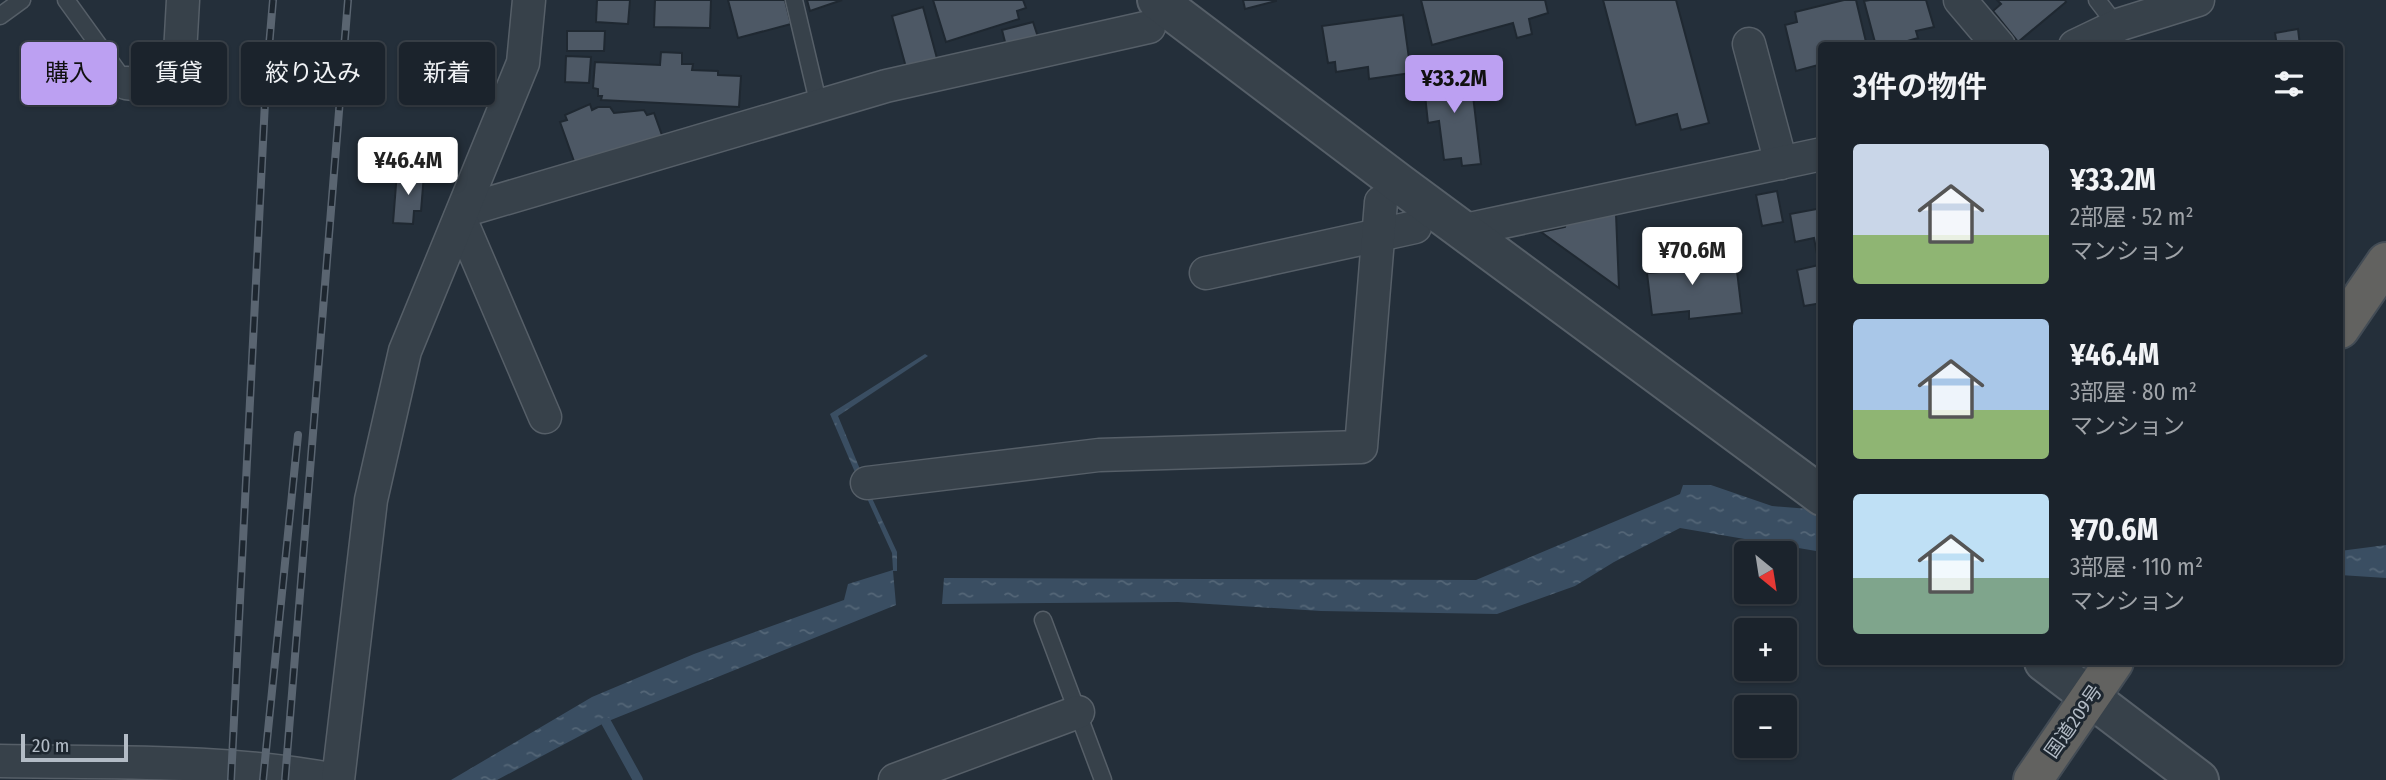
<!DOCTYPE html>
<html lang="ja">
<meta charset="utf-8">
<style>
body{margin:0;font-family:"Fira Sans Condensed","Noto Sans JP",sans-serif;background:#282f38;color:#f1f3f6;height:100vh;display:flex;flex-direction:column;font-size:26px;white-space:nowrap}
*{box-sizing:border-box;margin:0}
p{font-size:23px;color:#a0a4a9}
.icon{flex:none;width:38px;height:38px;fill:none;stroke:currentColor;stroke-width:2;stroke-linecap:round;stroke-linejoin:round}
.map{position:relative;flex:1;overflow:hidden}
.panel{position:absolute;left:1818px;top:42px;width:525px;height:623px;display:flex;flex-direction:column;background:#1b232c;border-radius:7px;box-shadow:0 2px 5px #0004,0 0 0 2px #394048}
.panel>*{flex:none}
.top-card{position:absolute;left:21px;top:42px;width:665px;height:63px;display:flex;gap:14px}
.needle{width:46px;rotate:150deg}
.fabs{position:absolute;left:1734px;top:541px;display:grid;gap:14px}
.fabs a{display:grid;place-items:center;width:63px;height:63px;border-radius:7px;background:#1b232c;box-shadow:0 2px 5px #0004,0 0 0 2px #394048;font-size:35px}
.scale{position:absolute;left:21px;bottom:18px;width:107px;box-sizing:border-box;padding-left:7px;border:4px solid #b3bcc6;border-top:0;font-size:19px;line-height:24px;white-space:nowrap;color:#b3bcc6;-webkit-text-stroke:5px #1d262f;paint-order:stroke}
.price{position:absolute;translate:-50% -60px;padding:0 16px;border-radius:7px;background:#fff;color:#222;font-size:23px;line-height:46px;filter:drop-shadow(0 2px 4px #0008)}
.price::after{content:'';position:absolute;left:50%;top:42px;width:21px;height:16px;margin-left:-10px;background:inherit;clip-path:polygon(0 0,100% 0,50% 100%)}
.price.selected{background:#bca0f2;color:#111}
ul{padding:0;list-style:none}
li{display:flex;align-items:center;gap:21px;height:175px;padding:0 35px}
li span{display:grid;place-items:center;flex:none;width:196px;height:140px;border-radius:7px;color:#555}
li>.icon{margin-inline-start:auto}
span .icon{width:84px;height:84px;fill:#fffc;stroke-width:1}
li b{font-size:30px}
h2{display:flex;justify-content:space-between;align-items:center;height:84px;padding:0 35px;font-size:30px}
.chip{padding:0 24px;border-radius:7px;background:#1b232c;box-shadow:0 2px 5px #0004,0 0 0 2px #394048;font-size:24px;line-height:63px}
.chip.selected{background:#bca0f2;color:#111}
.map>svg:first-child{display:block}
.water{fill:url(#water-ripples)}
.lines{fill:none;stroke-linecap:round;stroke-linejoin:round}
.stream{stroke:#3a4e62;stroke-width:10}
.building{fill:#4d5865;stroke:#1f2831;stroke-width:2}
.service-casing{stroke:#565f68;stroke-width:19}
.minor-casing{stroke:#565f68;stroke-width:35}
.tertiary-casing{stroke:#565f68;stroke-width:42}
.trunk-casing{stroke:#434c55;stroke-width:42}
.service{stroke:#37414a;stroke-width:16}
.minor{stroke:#37414a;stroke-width:32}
.tertiary{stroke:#37414a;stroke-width:38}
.trunk{stroke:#626260;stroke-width:38}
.rail-casing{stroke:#5a6571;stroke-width:8}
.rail{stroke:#1d262f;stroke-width:5;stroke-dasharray:16;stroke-linecap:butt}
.labels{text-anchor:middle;stroke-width:6;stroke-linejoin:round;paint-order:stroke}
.street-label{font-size:19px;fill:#b3bcc6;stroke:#1d262f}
</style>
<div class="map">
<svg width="2386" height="780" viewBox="0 0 2386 780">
<defs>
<pattern id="water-ripples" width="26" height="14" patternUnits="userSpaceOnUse" patternTransform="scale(1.75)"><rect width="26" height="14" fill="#3a4e62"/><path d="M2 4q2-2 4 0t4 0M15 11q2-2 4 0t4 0" fill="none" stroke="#546677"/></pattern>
</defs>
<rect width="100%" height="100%" fill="#242f3a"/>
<g class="water">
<path d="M925,354L928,356L838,416L862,474L857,477L830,414Z"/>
<path d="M1683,485H1711L1772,506L1822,510V552L1680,528L1614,562L1575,586L1497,614L1321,611L1178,602L942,604L944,578L1476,580L1680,494Z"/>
<path d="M866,496H871L897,552V571H893L896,605L606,722L497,780H451L592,697L694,654L844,600L848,584L893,570L892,553Z"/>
<path d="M2386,545V578L2340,575V551Z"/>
</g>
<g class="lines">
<path class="stream" d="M606,722L638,780"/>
</g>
<g class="building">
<path d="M597,0H630L628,24L596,22Z"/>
<path d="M655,0H711L710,28L654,27Z"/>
<path d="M728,0H785L791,24L738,38Z"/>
<path d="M807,0H842L810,11Z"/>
<path d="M933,0H1023L1026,8L1017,11L1019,19L946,42Z"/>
<path d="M1243,0H1276V1L1245,9Z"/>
<path d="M1421,0H1545L1548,13L1529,19L1532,34L1517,38L1513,23L1432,45Z"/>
<path d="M1603,0H1676L1709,123L1681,130L1677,114L1636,125Z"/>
<path d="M1844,0H1856L1867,46H1822V64L1796,71L1785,25L1797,22L1795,12Z"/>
<path d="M1870,0H1926L1934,27L1916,31L1918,38L1890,46H1876L1864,1Z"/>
<path d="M1997,0H2065L2066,2L2018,42L1993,11L2001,4Z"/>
<path d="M923,7L938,62L907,71L892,16Z"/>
<path d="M1403,15L1411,73L1369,79L1368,67L1336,72L1335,62L1328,63L1322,26Z"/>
<path d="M1033,22L1038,37L1006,46L1002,30Z"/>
<path d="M2298,29L2300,46H2277L2275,33Z"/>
<path d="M567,31H605L604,51H567Z"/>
<path d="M661,52L682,53V64H693L692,70L718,71V75L741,76L739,107L601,100L602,96H598V89L593,88L595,62L660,65Z"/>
<path d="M566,56L591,57L589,83L565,82Z"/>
<path d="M1470,70L1481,164L1462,166L1461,158L1444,160L1439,121L1428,123L1423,76Z"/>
<path d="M590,104L592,110L598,107H610L614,113L644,110L647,115L654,113L663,138L575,164L560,122L567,120L565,115Z"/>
<path d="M397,172L424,174L421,211H414L413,224L393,223Z"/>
<path d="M1777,191L1783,222L1762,226L1756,195Z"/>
<path d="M1822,208V303L1804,306L1797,270L1819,265L1814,238L1795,242L1790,214Z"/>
<path d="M1616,214L1619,288L1541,232L1565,227L1566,223Z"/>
<path d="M1681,242L1684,269L1736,263L1742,313L1689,319V311L1652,315L1647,273L1658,272L1655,246Z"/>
</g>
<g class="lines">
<g class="service-casing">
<g id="service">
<path d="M66,0L126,83"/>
<path d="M794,0L819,106"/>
<path d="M2097,0L2117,26"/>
<path d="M0,16L22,0"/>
<path d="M1043,620L1103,780"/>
</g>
</g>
<g class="minor-casing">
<g id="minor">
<path d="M1960,0L1999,46"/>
<path d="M1749,44L1781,163"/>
<path d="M2075,46L2121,24L2198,0"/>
<path d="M126,83L178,89L183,0"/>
<path d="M463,211L886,86L1149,27"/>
<path d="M460,218L545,417"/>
<path d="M1465,230L1822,154"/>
<path d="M1206,273L1415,227"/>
<path d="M867,483L1099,455L1361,447L1381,202"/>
<path d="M0,761C111,763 226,759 335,780"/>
<path d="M338,780L371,500L405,351L523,63L529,0"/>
<path d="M895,780L1078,712"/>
</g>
</g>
<g class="tertiary-casing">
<g id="tertiary">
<path d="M1157,0L1400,184L1822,496"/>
<path d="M2044,662L2199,780"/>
</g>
</g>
<g class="trunk-casing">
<g id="trunk">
<path d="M2340,329L2386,262"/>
<path d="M2033,780L2114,662"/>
</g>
</g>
<use href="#service" class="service"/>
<use href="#minor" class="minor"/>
<use href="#tertiary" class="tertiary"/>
<use href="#trunk" class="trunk"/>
<g class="rail-casing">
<g id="rail">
<path d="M231,780L266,82L273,0"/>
<path d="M263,780L298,435"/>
<path d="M285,780L348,0"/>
</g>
</g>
<use href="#rail" class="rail"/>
</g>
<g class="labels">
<g class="street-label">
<text transform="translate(2073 721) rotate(-55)" y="7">国道209号</text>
</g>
</g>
</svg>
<div class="fabs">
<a><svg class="needle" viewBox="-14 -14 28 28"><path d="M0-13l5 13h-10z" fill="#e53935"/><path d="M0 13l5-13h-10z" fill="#a0a4a9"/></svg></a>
<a>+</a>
<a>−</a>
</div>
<div class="scale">20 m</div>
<b class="price selected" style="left:1454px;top:115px">¥33.2M</b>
<b class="price" style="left:408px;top:197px">¥46.4M</b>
<b class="price" style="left:1692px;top:287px">¥70.6M</b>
<div class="top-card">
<a class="chip selected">購入</a>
<a class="chip">賃貸</a>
<a class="chip">絞り込み</a>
<a class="chip">新着</a>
</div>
<section class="panel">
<h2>3件の物件<svg class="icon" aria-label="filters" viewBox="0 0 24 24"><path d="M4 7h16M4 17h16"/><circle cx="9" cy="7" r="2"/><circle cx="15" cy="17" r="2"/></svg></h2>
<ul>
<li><span style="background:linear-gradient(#c9d6e8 65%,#8fb573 0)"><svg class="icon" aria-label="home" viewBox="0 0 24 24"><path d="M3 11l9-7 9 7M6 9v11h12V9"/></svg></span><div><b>¥33.2M</b><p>2部屋 · 52 m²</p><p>マンション</p></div></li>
<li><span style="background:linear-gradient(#a9c7e8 65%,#8fb573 0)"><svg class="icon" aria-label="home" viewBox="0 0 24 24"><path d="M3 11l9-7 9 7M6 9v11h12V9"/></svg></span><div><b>¥46.4M</b><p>3部屋 · 80 m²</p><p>マンション</p></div></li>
<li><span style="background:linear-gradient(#bfe0f5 60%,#7fa58c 0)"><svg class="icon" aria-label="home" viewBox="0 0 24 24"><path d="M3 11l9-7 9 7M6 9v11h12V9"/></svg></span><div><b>¥70.6M</b><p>3部屋 · 110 m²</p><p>マンション</p></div></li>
</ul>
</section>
</div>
